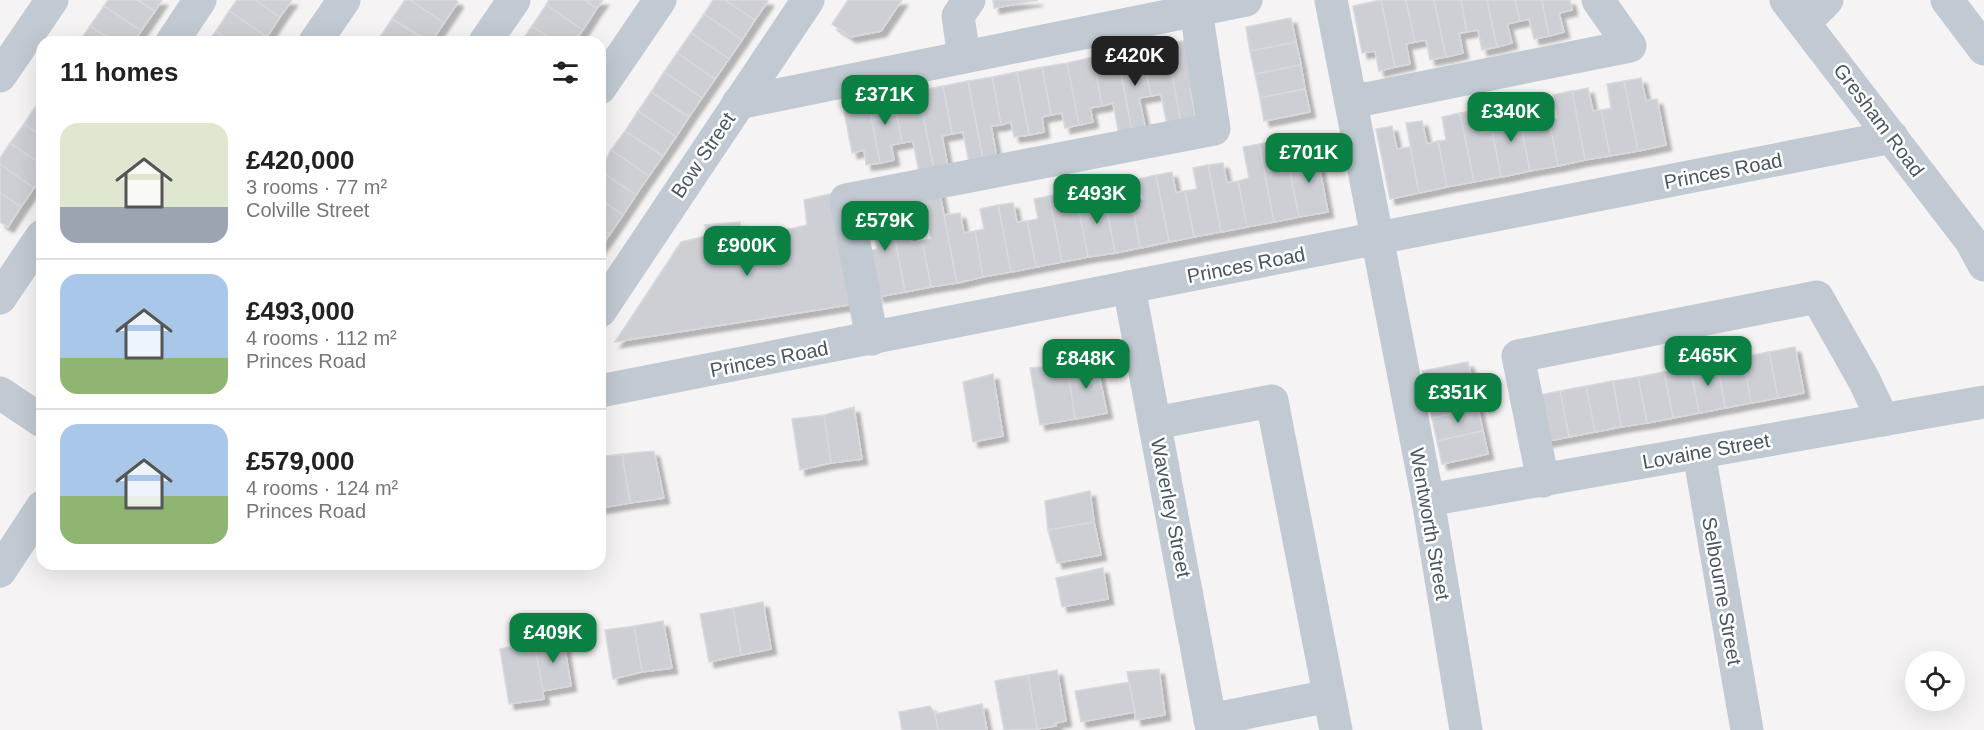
<!DOCTYPE html>
<meta charset="utf-8">
<style>
body{margin:0;font-family:Arial,sans-serif;background:#f2f2f2;color:#222;height:100vh;display:flex;flex-direction:column;font-size:22px;white-space:nowrap}
*{box-sizing:border-box;margin:0}
p{font-size:20px;color:#767676}
.icon{flex:none;width:33px;height:33px;fill:none;stroke:currentColor;stroke-width:2;stroke-linecap:round;stroke-linejoin:round}
.map{position:relative;flex:1;overflow:hidden}
.sheet{position:absolute;left:36px;top:36px;width:570px;height:534px;display:flex;flex-direction:column;background:#fff;border-radius:18px;box-shadow:0 6px 24px #0002}
.sheet>*{flex:none}
.buttons{position:absolute;left:1905px;top:651px;display:grid;gap:12px}
.buttons a{display:grid;place-items:center;width:60px;height:60px;border-radius:50%;background:#fff;box-shadow:0 6px 24px #0002;font-size:30px}
.price{position:absolute;translate:-50% -51px;padding:0 14px;border-radius:12px;background:#0b8043;color:#fff;font-size:20px;line-height:39px;filter:drop-shadow(0 2px 3px #0008)}
.price::after{content:'';position:absolute;left:50%;top:36px;width:18px;height:14px;margin-left:-9px;background:inherit;clip-path:polygon(0 0,100% 0,50% 100%)}
.price.current{background:#222;color:#fff}
ul{padding:0;list-style:none}
li{display:flex;align-items:center;gap:18px;height:150px;padding:0 24px}
li+li{border-top:2px solid #e0e0e0}
li span{display:grid;place-items:center;flex:none;width:168px;height:120px;border-radius:18px;color:#555}
li>.icon{margin-inline-start:auto}
span .icon{width:72px;height:72px;fill:#fffc;stroke-width:1}
li b{font-size:26px}
h2{display:flex;justify-content:space-between;align-items:center;height:72px;padding:0 24px;font-size:26px}
.map>svg:first-child{display:block}
.building{fill:#cdcfd5;stroke:#d7d9de;stroke-width:1.5;filter:url(#shadow)}
.lines{fill:none;stroke-linecap:round;stroke-linejoin:round}
.minor{stroke:#c1cad2;stroke-width:33}
.labels{text-anchor:middle;stroke-width:5;stroke-linejoin:round;paint-order:stroke}
.street-label{font-size:20px;fill:#4a5661;stroke:#fff}
</style>
<div class="map">
<svg width="1984" height="730" viewBox="0 0 1984 730">
<defs>
<filter id="shadow"><feDropShadow dx="5.5" dy="5.5" stdDeviation="1.5" flood-color="#0004"/></filter>
</defs>
<rect width="100%" height="100%" fill="#f5f3f3"/>
<g class="building">
<path d="M108,0H137L155,11L141,31L104,6Z"/>
<path d="M137,0H162L155,11Z"/>
<path d="M237,0H255L280,17L267,37L229,11Z"/>
<path d="M255,0H292L280,17Z"/>
<path d="M405,0H410L444,23L431,42L392,19Z"/>
<path d="M410,0H456L458,2L444,23Z"/>
<path d="M549,0H585L597,8L583,30L546,5Z"/>
<path d="M585,0H603L597,8Z"/>
<path d="M713,0H725L755,20L742,40L704,14Z"/>
<path d="M725,0H767L768,1L755,20Z"/>
<path d="M848,0H902L881,31L851,37L832,24Z"/>
<path d="M993,0H1038L994,8Z"/>
<path d="M1381,0L1395,67L1379,71L1375,51L1362,53L1353,6Z"/>
<path d="M1381,0H1406L1415,42L1406,44L1410,64L1395,67Z"/>
<path d="M1406,0H1434L1446,57L1430,60L1426,40L1415,42Z"/>
<path d="M1434,0H1461L1467,32L1459,33L1463,53L1446,57Z"/>
<path d="M1461,0H1487L1497,47L1482,50L1478,30L1467,32Z"/>
<path d="M1487,0H1515L1520,21L1507,24L1512,43L1497,47Z"/>
<path d="M1515,0H1542L1549,36L1534,39L1529,19L1520,21Z"/>
<path d="M1542,0H1570L1572,10L1559,13L1564,32L1549,36Z"/>
<path d="M546,5L583,30L574,42H555L532,26Z"/>
<path d="M104,6L141,31L134,42H115L90,26Z"/>
<path d="M229,11L267,37L263,42H231L216,31Z"/>
<path d="M704,14L742,40L729,59L691,33Z"/>
<path d="M1291,18L1296,42L1250,51L1246,27Z"/>
<path d="M392,19L427,42H381L378,40Z"/>
<path d="M90,26L115,42H79Z"/>
<path d="M532,26L555,42H521Z"/>
<path d="M216,31L231,42H208Z"/>
<path d="M691,33L729,59L715,79L677,53Z"/>
<path d="M1193,39L1202,86L1190,89L1197,126L1182,128L1166,44Z"/>
<path d="M1296,42L1301,65L1255,74L1250,51Z"/>
<path d="M1166,44L1182,128L1168,131L1161,94L1151,96L1141,48Z"/>
<path d="M1141,48L1151,96L1139,98L1147,135L1133,137L1117,53Z"/>
<path d="M677,53L715,79L702,98L664,72Z"/>
<path d="M1117,53L1133,137L1120,140L1113,103L1102,106L1093,57Z"/>
<path d="M1093,57L1102,106L1090,108L1093,122L1079,125L1067,63Z"/>
<path d="M1067,63L1079,125L1065,128L1062,113L1051,115L1042,67Z"/>
<path d="M1301,65L1305,89L1260,98L1255,74Z"/>
<path d="M1042,67L1051,115L1042,117L1044,132L1029,135L1017,72Z"/>
<path d="M664,72L702,98L689,117L651,92Z"/>
<path d="M1017,72L1029,135L1014,137L1011,122L1001,125L992,77Z"/>
<path d="M992,77L1001,125L991,126L998,163L984,165L968,81Z"/>
<path d="M1641,78L1646,101L1657,99L1666,145L1638,151L1624,81Z"/>
<path d="M968,81L984,165L970,168L963,132L952,134L943,86Z"/>
<path d="M1624,81L1638,151L1610,156L1601,110L1611,108L1607,84Z"/>
<path d="M943,86L952,134L942,136L949,172L935,175L918,91Z"/>
<path d="M1588,88L1593,111L1601,110L1610,156L1585,160L1572,91Z"/>
<path d="M1305,89L1310,112L1264,121L1260,98Z"/>
<path d="M918,91L935,175L920,178L913,141L902,143L893,95Z"/>
<path d="M1572,91L1585,160L1558,166L1549,120L1558,118L1553,95Z"/>
<path d="M651,92L689,117L676,137L638,111Z"/>
<path d="M893,95L902,143L891,145L894,160L880,163L868,100Z"/>
<path d="M1533,99L1537,122L1549,120L1558,166L1530,171L1516,102Z"/>
<path d="M868,100L880,163L866,165L864,150L852,153L843,105Z"/>
<path d="M1516,102L1530,171L1501,177L1492,131L1503,129L1498,106Z"/>
<path d="M37,104L42,107V136L24,124Z"/>
<path d="M1476,110L1481,133L1492,131L1501,177L1474,182L1460,113Z"/>
<path d="M638,111L676,137L663,156L625,131Z"/>
<path d="M1460,113L1474,182L1447,187L1438,141L1446,140L1442,117Z"/>
<path d="M1422,121L1427,144L1438,141L1447,187L1419,193L1406,123Z"/>
<path d="M24,124L42,136V165L10,143Z"/>
<path d="M1392,126L1397,149L1410,147L1419,193L1390,199L1376,129Z"/>
<path d="M625,131L663,156L649,176L611,150Z"/>
<path d="M1274,141L1280,173L1290,171L1299,217L1274,222L1259,144Z"/>
<path d="M10,143L42,165V177L34,188L0,164V158Z"/>
<path d="M1259,144L1274,222L1247,227L1238,181L1249,178L1243,147Z"/>
<path d="M1315,145L1328,212L1299,217L1290,171L1302,169L1298,149Z"/>
<path d="M611,150L649,176L636,195L600,171Z"/>
<path d="M1223,163L1227,183L1238,181L1247,227L1221,232L1208,165Z"/>
<path d="M0,164L34,188L21,207L0,193Z"/>
<path d="M1208,165L1221,232L1194,237L1185,191L1197,189L1193,168Z"/>
<path d="M600,171L636,195L623,215L600,199Z"/>
<path d="M1172,172L1176,193L1185,191L1194,237L1169,242L1156,175Z"/>
<path d="M1156,175L1169,242L1140,248L1132,201L1143,199L1139,179Z"/>
<path d="M1118,183L1122,203L1132,201L1140,248L1115,253L1102,185Z"/>
<path d="M1102,185L1115,253L1088,257L1079,211L1090,209L1086,189Z"/>
<path d="M939,189L957,283L931,287L922,241L931,239L922,193Z"/>
<path d="M0,193L21,207L8,227L0,222Z"/>
<path d="M1065,193L1069,213L1079,211L1088,257L1062,262L1049,196Z"/>
<path d="M830,194L855,304L615,342L681,242L707,236L705,225L740,222L742,240L807,225L804,200Z"/>
<path d="M903,196L912,243L922,241L931,287L905,292L887,199Z"/>
<path d="M1049,196L1062,262L1036,267L1027,221L1038,219L1034,199Z"/>
<path d="M600,199L623,215L610,234L600,228Z"/>
<path d="M887,199L905,292L878,297L869,251L877,249L868,202Z"/>
<path d="M1013,203L1017,222L1027,221L1036,267L1011,272L998,205Z"/>
<path d="M998,205L1011,272L983,277L975,231L984,229L980,209Z"/>
<path d="M960,213L964,233L975,231L983,277L957,283L944,215Z"/>
<path d="M600,228L610,234L600,248Z"/>
<path d="M1795,347L1804,393L1778,398L1769,352Z"/>
<path d="M1769,352L1778,398L1751,403L1743,357Z"/>
<path d="M1743,357L1751,403L1725,408L1717,362Z"/>
<path d="M1096,361L1107,413L1075,419L1067,365Z"/>
<path d="M1468,362L1473,385L1427,395L1422,371Z"/>
<path d="M1717,362L1725,408L1699,413L1690,367Z"/>
<path d="M1067,365L1075,419L1040,425L1030,368Z"/>
<path d="M1690,367L1699,413L1673,418L1664,372Z"/>
<path d="M1664,372L1673,418L1647,423L1638,377Z"/>
<path d="M993,374L1003,436L973,442L963,382Z"/>
<path d="M1638,377L1647,423L1621,427L1613,381Z"/>
<path d="M1613,381L1621,427L1595,432L1586,386Z"/>
<path d="M1473,385L1478,408L1432,418L1427,395Z"/>
<path d="M1586,386L1595,432L1569,437L1560,391Z"/>
<path d="M1560,391L1569,437L1543,442L1534,396Z"/>
<path d="M854,407L862,459L831,463L824,415Z"/>
<path d="M1478,408L1483,431L1437,441L1432,418Z"/>
<path d="M824,415L831,463L800,470L792,419Z"/>
<path d="M1483,431L1488,454L1442,464L1437,441Z"/>
<path d="M654,451L664,498L630,503L622,454Z"/>
<path d="M622,454L630,503L600,508V457Z"/>
<path d="M1090,491L1094,522L1048,530L1045,501Z"/>
<path d="M1094,522L1101,555L1057,563L1048,530Z"/>
<path d="M1103,568L1108,599L1062,607L1056,578Z"/>
<path d="M763,602L771,649L741,655L733,608Z"/>
<path d="M733,608L741,655L709,662L700,614Z"/>
<path d="M663,621L672,668L642,672L634,626Z"/>
<path d="M634,626L642,672L613,679L605,630Z"/>
<path d="M563,637L571,686L543,691L534,641Z"/>
<path d="M534,641L544,699L509,704L500,649Z"/>
<path d="M1159,669L1165,715L1136,720L1127,672Z"/>
<path d="M1057,670L1066,721L1055,723L1056,726L1037,729L1028,675Z"/>
<path d="M1028,675L1037,729L1004,730L995,681Z"/>
<path d="M1129,682L1135,712L1081,722L1075,691Z"/>
<path d="M982,704L987,730H938L935,714Z"/>
<path d="M930,706L935,714L938,730H902L899,712Z"/>
</g>
<g class="lines">
<g class="minor">
<path d="M1331,0L1428,500L1466,730"/>
<path d="M1786,0L1971,241L1984,265"/>
<path d="M1947,0L1984,49"/>
<path d="M1805,22L1827,0"/>
<path d="M172,42L200,0"/>
<path d="M315,42L344,0"/>
<path d="M485,42L514,0"/>
<path d="M964,57L958,16L969,0"/>
<path d="M0,76L52,0"/>
<path d="M600,88L660,0"/>
<path d="M1351,102L1630,46L1598,0"/>
<path d="M738,103L1246,0"/>
<path d="M1129,287L1212,730"/>
<path d="M0,298L42,236"/>
<path d="M600,311L808,0"/>
<path d="M872,339L846,200L1214,129L1196,10"/>
<path d="M600,391L1892,137"/>
<path d="M0,393L42,421"/>
<path d="M1155,423L1272,401L1336,730"/>
<path d="M1699,453L1747,730"/>
<path d="M1543,481L1518,356L1817,297L1864,380L1883,420"/>
<path d="M1428,500L1984,402"/>
<path d="M0,571L42,507"/>
<path d="M1210,720L1329,696"/>
</g>
</g>
<g class="labels">
<g class="street-label">
<text transform="translate(1879 120) rotate(53)" y="7">Gresham Road</text>
<text transform="translate(703 155) rotate(-56)" y="7">Bow Street</text>
<text transform="translate(1723 171) rotate(-11)" y="7">Princes Road</text>
<text transform="translate(1246 265) rotate(-11)" y="7">Princes Road</text>
<text transform="translate(769 359) rotate(-11)" y="7">Princes Road</text>
<text transform="translate(1706 451) rotate(-10)" y="7">Lovaine Street</text>
<text transform="translate(1171 508) rotate(79)" y="7">Waverley Street</text>
<text transform="translate(1430 524) rotate(80)" y="7">Wentworth Street</text>
<text transform="translate(1722 591) rotate(80)" y="7">Selbourne Street</text>
</g>
</g>
</svg>
<div class="buttons">
<a><svg class="icon" aria-label="locate" viewBox="0 0 24 24"><circle cx="12" cy="12" r="6"/><path d="M12 2v4M12 18v4M2 12h4M18 12h4"/></svg></a>
</div>
<b class="price current" style="left:1135px;top:87px">£420K</b>
<b class="price" style="left:885px;top:126px">£371K</b>
<b class="price" style="left:1511px;top:143px">£340K</b>
<b class="price" style="left:1309px;top:184px">£701K</b>
<b class="price" style="left:1097px;top:225px">£493K</b>
<b class="price" style="left:885px;top:252px">£579K</b>
<b class="price" style="left:747px;top:277px">£900K</b>
<b class="price" style="left:1708px;top:387px">£465K</b>
<b class="price" style="left:1086px;top:390px">£848K</b>
<b class="price" style="left:1458px;top:424px">£351K</b>
<b class="price" style="left:553px;top:664px">£409K</b>
<section class="sheet">
<h2>11 homes<svg class="icon" aria-label="filters" viewBox="0 0 24 24"><path d="M4 7h16M4 17h16"/><circle cx="9" cy="7" r="2"/><circle cx="15" cy="17" r="2"/></svg></h2>
<ul>
<li><span style="background:linear-gradient(#dfe7d0 70%,#9aa5b1 0)"><svg class="icon" aria-label="home" viewBox="0 0 24 24"><path d="M3 11l9-7 9 7M6 9v11h12V9"/></svg></span><div><b>£420,000</b><p>3 rooms · 77 m²</p><p>Colville Street</p></div></li>
<li><span style="background:linear-gradient(#a9c7e8 70%,#8fb573 0)"><svg class="icon" aria-label="home" viewBox="0 0 24 24"><path d="M3 11l9-7 9 7M6 9v11h12V9"/></svg></span><div><b>£493,000</b><p>4 rooms · 112 m²</p><p>Princes Road</p></div></li>
<li><span style="background:linear-gradient(#a9c7e8 60%,#8fb573 0)"><svg class="icon" aria-label="home" viewBox="0 0 24 24"><path d="M3 11l9-7 9 7M6 9v11h12V9"/></svg></span><div><b>£579,000</b><p>4 rooms · 124 m²</p><p>Princes Road</p></div></li>
</ul>
</section>
</div>
